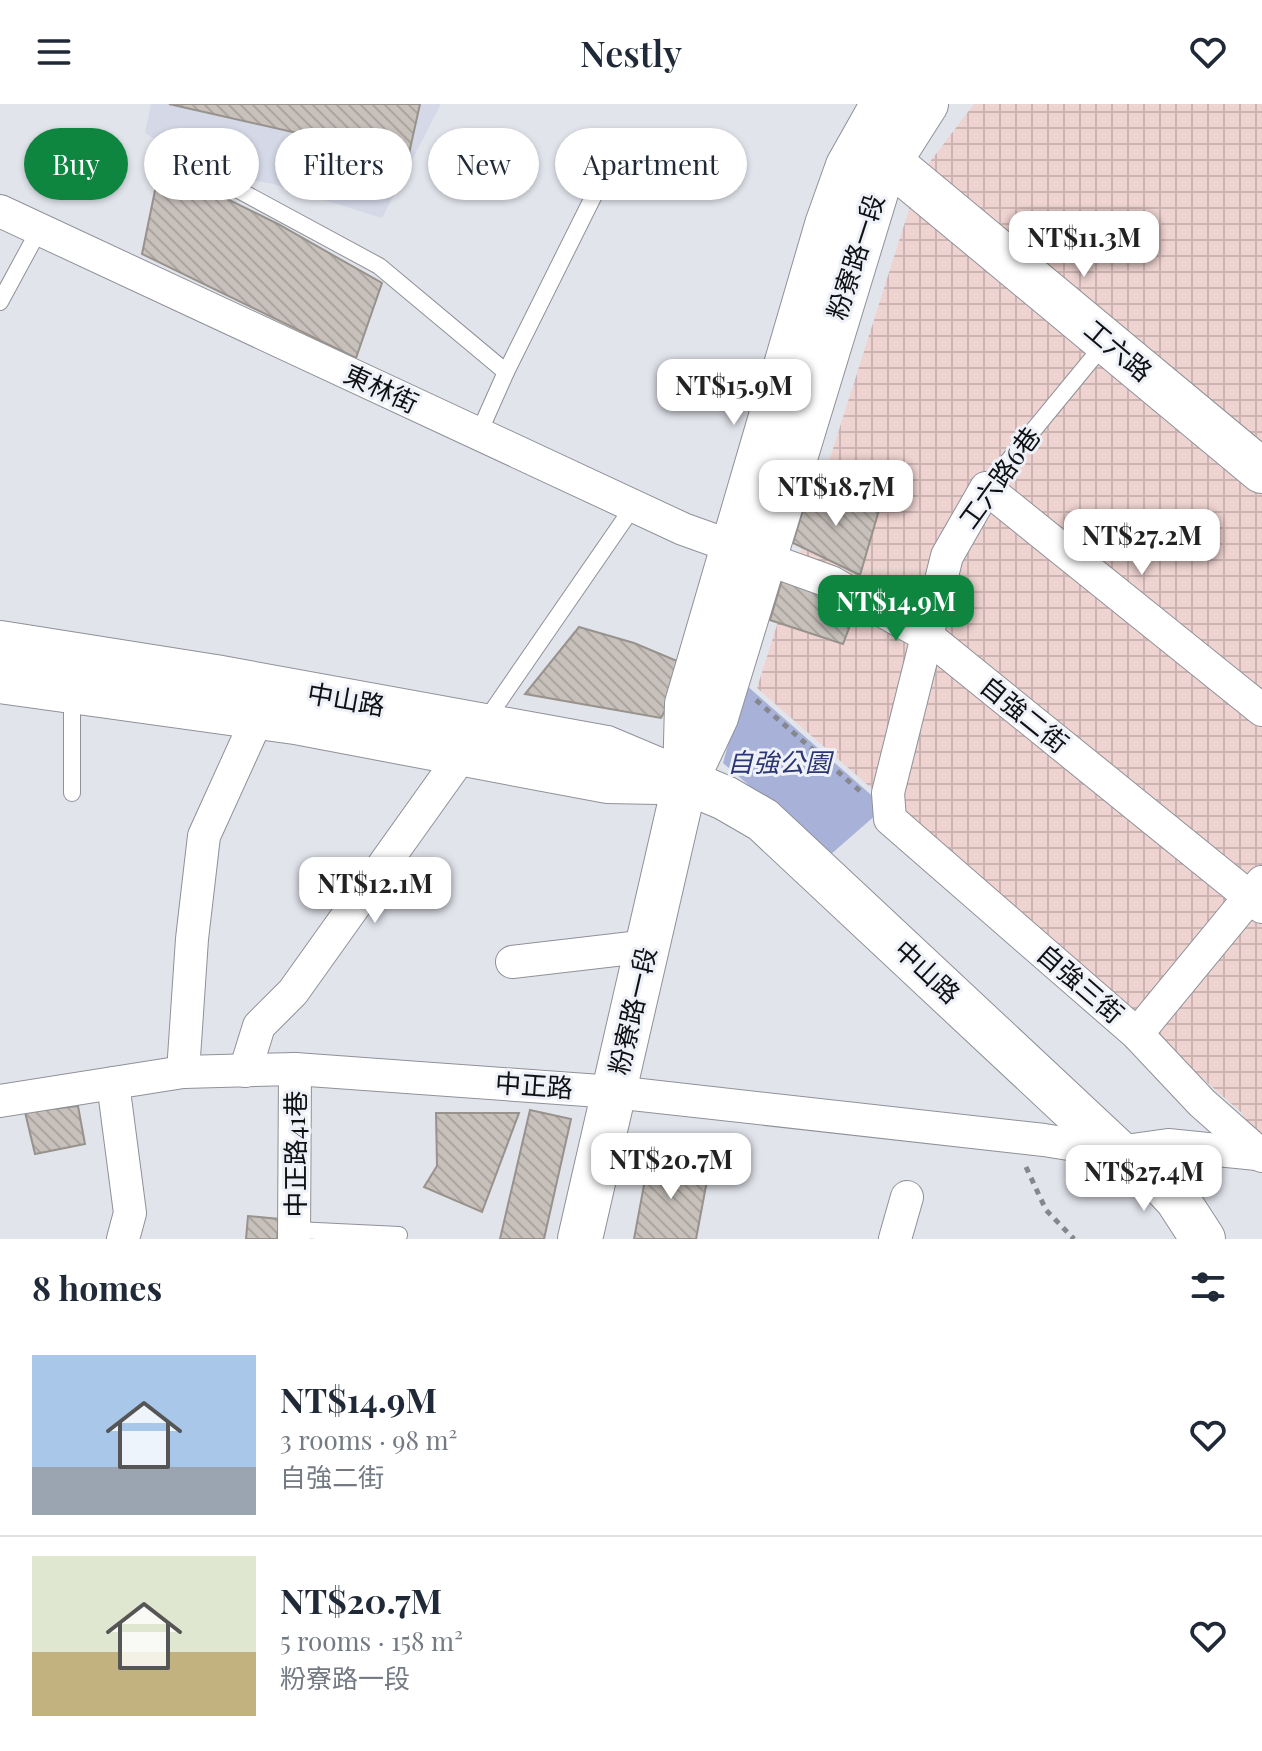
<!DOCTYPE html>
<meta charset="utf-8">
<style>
body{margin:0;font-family:"Playfair Display","Noto Sans TC",serif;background:#f6f6f7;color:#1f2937;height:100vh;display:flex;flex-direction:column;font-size:30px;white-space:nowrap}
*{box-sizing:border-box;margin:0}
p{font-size:26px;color:#747a83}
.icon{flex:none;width:44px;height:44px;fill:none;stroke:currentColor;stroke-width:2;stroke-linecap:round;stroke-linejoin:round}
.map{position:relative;height:1135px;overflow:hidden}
.details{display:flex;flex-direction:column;background:#fff;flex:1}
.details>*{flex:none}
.guide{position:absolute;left:24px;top:24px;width:800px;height:72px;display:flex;gap:16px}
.price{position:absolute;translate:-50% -68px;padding:0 18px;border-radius:16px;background:#fff;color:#222;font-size:26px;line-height:52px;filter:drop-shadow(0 2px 4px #0008)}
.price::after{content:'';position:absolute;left:50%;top:48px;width:24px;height:18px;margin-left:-12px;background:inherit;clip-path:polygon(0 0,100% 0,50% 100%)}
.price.selected{background:#0e8640;color:#fff}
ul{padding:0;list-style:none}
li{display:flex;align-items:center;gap:24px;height:200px;padding:0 32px}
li+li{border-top:2px solid #e0e1e3}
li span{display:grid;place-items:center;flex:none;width:224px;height:160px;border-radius:0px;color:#555}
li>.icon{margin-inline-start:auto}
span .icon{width:96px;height:96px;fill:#fffc;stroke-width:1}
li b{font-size:34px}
h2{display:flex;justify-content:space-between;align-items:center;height:96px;padding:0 32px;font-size:34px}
.pill{padding:0 28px;border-radius:36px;background:#fff;box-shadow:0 2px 6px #0004;font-size:28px;line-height:72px}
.pill.selected{background:#0e8640;color:#fff}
header{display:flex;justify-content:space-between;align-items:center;height:104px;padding:0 32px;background:#fff;font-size:36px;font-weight:600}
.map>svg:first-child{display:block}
.built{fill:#d4d8e7}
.industrial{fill:url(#industrial-grid)}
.green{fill:#a8b2d8}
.building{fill:url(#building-back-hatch);stroke:#98928c;stroke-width:2}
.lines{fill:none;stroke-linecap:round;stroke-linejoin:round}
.lane-casing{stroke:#8f9199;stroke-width:18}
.street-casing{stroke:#8f9199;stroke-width:34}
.secondary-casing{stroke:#8f9199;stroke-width:46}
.path{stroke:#85878c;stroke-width:5;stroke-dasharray:6 6;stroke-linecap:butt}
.lane{stroke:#fff;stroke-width:16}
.street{stroke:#fff;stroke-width:32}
.secondary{stroke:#fff;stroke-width:44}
.labels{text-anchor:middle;stroke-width:6;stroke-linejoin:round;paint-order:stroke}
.street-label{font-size:26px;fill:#101113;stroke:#eff1f9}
.park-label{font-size:26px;font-style:italic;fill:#2c3672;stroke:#eff1f9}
</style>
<header><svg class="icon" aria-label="menu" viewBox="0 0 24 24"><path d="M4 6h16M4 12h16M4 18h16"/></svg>Nestly<svg class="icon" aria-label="heart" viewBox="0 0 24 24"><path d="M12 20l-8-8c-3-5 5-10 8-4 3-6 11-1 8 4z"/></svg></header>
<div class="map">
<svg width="1262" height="1135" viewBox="0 0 1262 1135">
<defs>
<pattern id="industrial-grid" width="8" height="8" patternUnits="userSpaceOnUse" patternTransform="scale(2)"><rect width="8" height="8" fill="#eed3d0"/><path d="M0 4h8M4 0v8" fill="none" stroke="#cbb4b2"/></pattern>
<pattern id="building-back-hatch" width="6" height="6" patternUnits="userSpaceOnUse" patternTransform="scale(2)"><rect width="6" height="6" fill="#c8c1bb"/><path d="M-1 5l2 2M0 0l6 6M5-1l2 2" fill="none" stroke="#aba5a0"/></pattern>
</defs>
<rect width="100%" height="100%" fill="#e2e4ec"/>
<path class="built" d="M151,0H441L382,114L273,80L207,69L145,29Z"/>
<path class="industrial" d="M974,0H1262V1070L1243,1010L757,584L920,71Z"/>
<path class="green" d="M745,580L885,703L830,751L723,659Z"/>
<g class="building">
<path d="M169,0H420L408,54Z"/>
<path d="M160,62L278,120L382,179L356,254L142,150Z"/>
<path d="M811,379L879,406L860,471L793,439Z"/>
<path d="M782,476L857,503L843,540L770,516Z"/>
<path d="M579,523L634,539L689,562L661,614L525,590Z"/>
<path d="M78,1002L85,1040L35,1050L25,1008Z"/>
<path d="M530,1006L571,1015L544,1135H500Z"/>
<path d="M436,1009H519L482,1108L424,1083L437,1062Z"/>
<path d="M649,1054L709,1066L696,1135H634Z"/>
<path d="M248,1112L279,1115L277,1135H246Z"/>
</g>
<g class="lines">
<g class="lane-casing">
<g id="lane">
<path d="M231,82L379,162L506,268L478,331"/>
<path d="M0,198L39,126"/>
<path d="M506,268L614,51"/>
<path d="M986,384L1105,239"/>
<path d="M72,588V689"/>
<path d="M484,619L633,403"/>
<path d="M296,1126L399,1131"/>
</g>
</g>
<g class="street-casing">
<g id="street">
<path d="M0,107L683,425L831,478L927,532L1262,803"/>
<path d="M1262,606L986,384L947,452L888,689L890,715L1137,930L1202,999L1262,1052"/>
<path d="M512,858L649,842"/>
<path d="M1137,930L1262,778"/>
<path d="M245,967L259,922L293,888L462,651"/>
<path d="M183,968L192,835L204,732L258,613"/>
<path d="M113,979L130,1109L123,1135"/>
<path d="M0,997L183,968L295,965L614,988L1044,1036L1118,1048L1168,1041L1257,1050"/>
<path d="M294,1135L295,965"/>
<path d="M895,1135L907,1093"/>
</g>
</g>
<g class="secondary-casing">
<g id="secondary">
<path d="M867,39L1262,367"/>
<path d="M0,539L215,573L606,644L725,694L763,716L1118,1048L1150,1066L1177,1095L1203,1135"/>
<path d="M0,577L295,618L607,677L659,678"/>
<path d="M693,662L716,613L877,85L889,58L926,0"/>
<path d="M580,1135L685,678L687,600L827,121L848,62L883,0"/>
</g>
</g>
<g class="path">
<path d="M756,596L860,687"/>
<path d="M1026,1063L1046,1106L1074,1135"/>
</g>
<use href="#lane" class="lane"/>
<use href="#street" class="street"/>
<use href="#secondary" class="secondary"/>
</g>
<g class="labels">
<g class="street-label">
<text transform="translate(856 153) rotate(-72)" y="9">粉寮路一段</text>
<text transform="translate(1118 247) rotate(40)" y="9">工六路</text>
<text transform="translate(381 285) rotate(25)" y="9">東林街</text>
<text transform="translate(1000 374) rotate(-54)" y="9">工六路6巷</text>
<text transform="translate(346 596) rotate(10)" y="9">中山路</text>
<text transform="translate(1024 611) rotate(39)" y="9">自強二街</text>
<text transform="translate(927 868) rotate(43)" y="9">中山路</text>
<text transform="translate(1080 880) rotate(41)" y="9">自強三街</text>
<text transform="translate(633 907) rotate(-77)" y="9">粉寮路一段</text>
<text transform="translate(534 982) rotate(4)" y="9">中正路</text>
<text transform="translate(296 1050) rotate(-90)" y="9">中正路41巷</text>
</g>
<g class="park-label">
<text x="779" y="668">自強公園</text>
</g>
</g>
</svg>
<b class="price" style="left:1084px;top:175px">NT$11.3M</b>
<b class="price" style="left:734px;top:323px">NT$15.9M</b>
<b class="price" style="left:836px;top:424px">NT$18.7M</b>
<b class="price" style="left:1142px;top:473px">NT$27.2M</b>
<b class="price selected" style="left:896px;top:539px">NT$14.9M</b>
<b class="price" style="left:375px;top:821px">NT$12.1M</b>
<b class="price" style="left:671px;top:1097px">NT$20.7M</b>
<b class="price" style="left:1144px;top:1109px">NT$27.4M</b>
<div class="guide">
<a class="pill selected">Buy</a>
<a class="pill">Rent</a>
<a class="pill">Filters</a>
<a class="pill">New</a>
<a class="pill">Apartment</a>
</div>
</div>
<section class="details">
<h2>8 homes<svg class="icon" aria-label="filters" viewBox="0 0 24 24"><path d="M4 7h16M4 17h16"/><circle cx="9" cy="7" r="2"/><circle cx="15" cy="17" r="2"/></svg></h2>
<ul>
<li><span style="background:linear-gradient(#a9c7e8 70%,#9aa5b1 0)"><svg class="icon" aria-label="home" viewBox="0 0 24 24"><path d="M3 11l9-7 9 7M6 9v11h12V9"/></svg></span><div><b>NT$14.9M</b><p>3 rooms · 98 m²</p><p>自強二街</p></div><svg class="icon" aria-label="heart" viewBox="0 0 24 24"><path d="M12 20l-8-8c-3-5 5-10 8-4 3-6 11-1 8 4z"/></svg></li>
<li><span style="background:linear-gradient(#dfe7d0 60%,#c2b280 0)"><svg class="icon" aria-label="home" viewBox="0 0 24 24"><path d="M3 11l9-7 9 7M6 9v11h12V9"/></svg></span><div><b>NT$20.7M</b><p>5 rooms · 158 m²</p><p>粉寮路一段</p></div><svg class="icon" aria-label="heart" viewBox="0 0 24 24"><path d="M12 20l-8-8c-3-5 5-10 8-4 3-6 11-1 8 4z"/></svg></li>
</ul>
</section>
